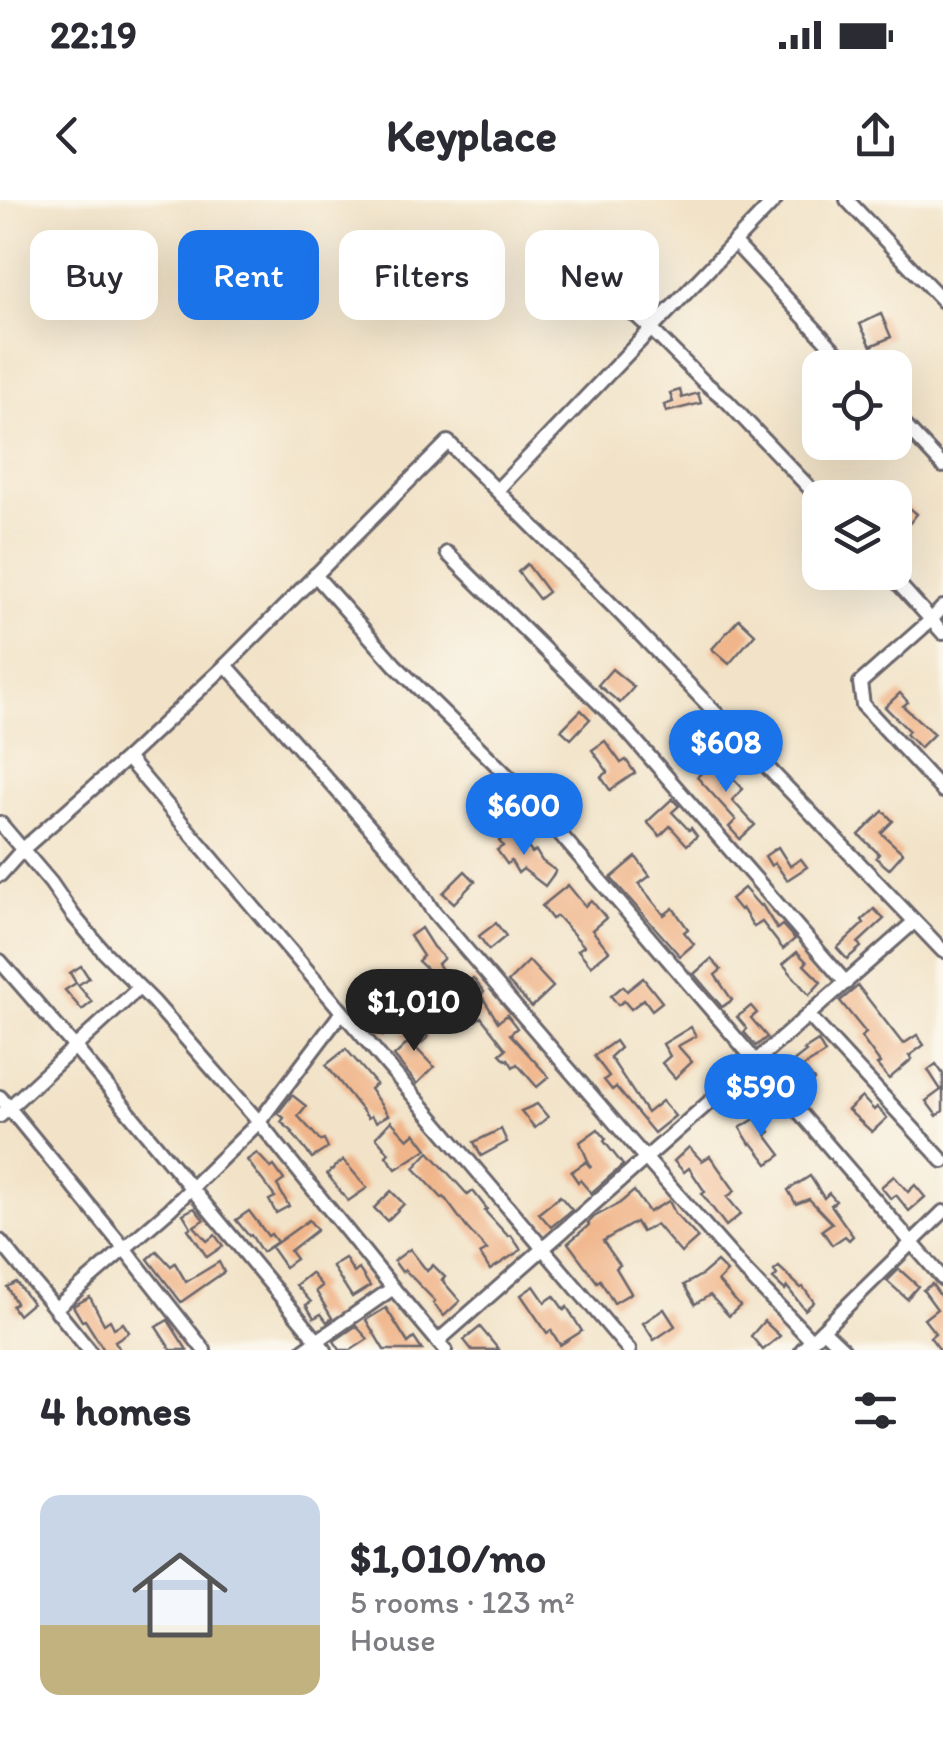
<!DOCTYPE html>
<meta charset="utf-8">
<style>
body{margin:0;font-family:Itim,sans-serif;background:#f2f2f3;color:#2b2b33;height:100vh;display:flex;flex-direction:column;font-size:38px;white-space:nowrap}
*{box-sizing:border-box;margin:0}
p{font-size:32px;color:#7c7c81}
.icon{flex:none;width:55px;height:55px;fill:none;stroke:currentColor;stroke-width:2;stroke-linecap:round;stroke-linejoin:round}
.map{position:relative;height:1150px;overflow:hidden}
.panel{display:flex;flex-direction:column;background:#fff;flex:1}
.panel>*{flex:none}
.guide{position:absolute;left:30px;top:30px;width:885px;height:90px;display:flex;gap:20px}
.buttons{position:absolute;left:802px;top:150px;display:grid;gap:20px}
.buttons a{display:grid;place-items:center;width:110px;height:110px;border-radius:20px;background:#fff;box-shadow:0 10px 40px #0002;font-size:50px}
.price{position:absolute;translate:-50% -85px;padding:0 22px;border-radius:35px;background:#1a73e8;color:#fff;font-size:32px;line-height:65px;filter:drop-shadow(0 2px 5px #0008)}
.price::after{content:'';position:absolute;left:50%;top:60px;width:30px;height:22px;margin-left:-15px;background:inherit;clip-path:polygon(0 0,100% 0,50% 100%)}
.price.selected{background:#222;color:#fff}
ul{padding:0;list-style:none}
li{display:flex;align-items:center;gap:30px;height:250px;padding:0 40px}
li span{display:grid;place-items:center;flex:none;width:280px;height:200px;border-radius:20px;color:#555}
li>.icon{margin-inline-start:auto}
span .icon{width:120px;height:120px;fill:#fffc;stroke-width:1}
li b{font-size:42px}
h2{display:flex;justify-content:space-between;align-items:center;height:120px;padding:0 40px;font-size:42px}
.tag{padding:0 35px;border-radius:20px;background:#fff;box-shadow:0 10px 40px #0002;font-size:35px;line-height:90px}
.tag.selected{background:#1a73e8;color:#fff}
.status{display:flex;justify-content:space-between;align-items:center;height:70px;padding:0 50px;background:#fff;direction:ltr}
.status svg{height:28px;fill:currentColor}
header{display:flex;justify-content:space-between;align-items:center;height:130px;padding:0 40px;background:#fff;font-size:45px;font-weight:800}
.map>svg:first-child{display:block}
.building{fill:#f0b58a}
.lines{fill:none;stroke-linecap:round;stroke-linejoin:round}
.minor-casing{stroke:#6b666c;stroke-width:18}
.minor{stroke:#fff;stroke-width:12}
</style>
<div class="status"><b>22:19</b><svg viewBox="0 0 49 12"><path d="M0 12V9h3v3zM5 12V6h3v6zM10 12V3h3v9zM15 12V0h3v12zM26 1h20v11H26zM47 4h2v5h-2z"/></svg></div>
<header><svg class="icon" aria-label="back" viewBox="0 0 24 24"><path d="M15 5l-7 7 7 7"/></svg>Keyplace<svg class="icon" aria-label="share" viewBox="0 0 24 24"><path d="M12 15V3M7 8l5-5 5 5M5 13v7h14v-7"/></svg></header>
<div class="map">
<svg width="943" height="1150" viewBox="0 0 943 1150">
<rect width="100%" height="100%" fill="#fbf7ec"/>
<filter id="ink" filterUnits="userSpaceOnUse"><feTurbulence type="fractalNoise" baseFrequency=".01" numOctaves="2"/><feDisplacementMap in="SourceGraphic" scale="20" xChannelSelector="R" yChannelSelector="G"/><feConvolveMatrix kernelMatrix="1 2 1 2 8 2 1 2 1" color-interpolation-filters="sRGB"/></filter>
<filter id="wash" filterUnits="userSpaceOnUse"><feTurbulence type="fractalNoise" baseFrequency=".0048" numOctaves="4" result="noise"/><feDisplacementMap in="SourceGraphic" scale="40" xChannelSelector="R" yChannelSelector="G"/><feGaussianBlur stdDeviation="2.25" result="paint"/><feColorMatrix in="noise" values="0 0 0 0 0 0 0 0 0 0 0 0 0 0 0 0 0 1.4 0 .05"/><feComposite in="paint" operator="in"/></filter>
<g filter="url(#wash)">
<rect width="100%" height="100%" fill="#f2e3c8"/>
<g id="blocks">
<g class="building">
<path d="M881,114L891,137L871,146L860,124Z"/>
<path d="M680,190L682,198L698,193L701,203L666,212L664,205L673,202L670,193Z"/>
<path d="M905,304L917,314L904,330L895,323V307L899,310Z"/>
<path d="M527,364L548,392L539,399L518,372Z"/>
<path d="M739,419L755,434L729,464L712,449Z"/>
<path d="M612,469L634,487L620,503L598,485Z"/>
<path d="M900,493L908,502L903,506L934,534L920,548L906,534L909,531L885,507Z"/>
<path d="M581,510L590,519L571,539L561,530Z"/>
<path d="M605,541L621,563L626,560L635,573L610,590L601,577L608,572L592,550Z"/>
<path d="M716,559L743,589L732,600L755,625L740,639L729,627L736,620L697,577Z"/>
<path d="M672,599L679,606L672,612L689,630L691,628L697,636L687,645L670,626L660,636L647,622Z"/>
<path d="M883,611L893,621L881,633L903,653L889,669L876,658L879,654L859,635Z"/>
<path d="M514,629L532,653L536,651L542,661L556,671L545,686L523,669L518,673L511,661L507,664L497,650L503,646L499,641Z"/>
<path d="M778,647L790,666L801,659L807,667L787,680L775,663L771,666L765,656Z"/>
<path d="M636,657L650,676L639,684L664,715L673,708L688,729L684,732L694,744L680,756L611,678Z"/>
<path d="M465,671L475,681L454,703L443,693Z"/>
<path d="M568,685L585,706L591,700L606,718L592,730L609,751L591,766L578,750L584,746L557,716L552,719L542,706Z"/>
<path d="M744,688L760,706L762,705L777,729L782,725L795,739L783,749L762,722L754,727L742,708L740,710L731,699Z"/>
<path d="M874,709L884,719L858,743L861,747L847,759L837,748L864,723L862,720Z"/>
<path d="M496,723L506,736L489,750L479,736Z"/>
<path d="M421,728L433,747L444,758L438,764L457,790L473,778L484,792L481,795L498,822L507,815L517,828L510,834L549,877L537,887L517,864L513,867L508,859L506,860L500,854L506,849L481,817L475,821L465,806L458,812L431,777L433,775L418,761L423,756L410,736Z"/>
<path d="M797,752L807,762L804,765L821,782L809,795L783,764Z"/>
<path d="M711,759L721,770L715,775L732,800L722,807L694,774Z"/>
<path d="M529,761L553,787L532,807L508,782Z"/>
<path d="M81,766L89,778L78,785L92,802L82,810L65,790L76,783L70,773Z"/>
<path d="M643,778L662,802L652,810L644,799L631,809L624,801L618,805L611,796L623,786L627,791Z"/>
<path d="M858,786L903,844L917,835L924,845L909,856L912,859L889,879L877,865L880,863L861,837L866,833L840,801Z"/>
<path d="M364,794L397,822L383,836L369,824L372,821L355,804Z"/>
<path d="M751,806L757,813L751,818L767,837L756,846L744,832L747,829L737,817Z"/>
<path d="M414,822L428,837L416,848L434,867L417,884L394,856L409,842L401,835Z"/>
<path d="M691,827L696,836L678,846L692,862L675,878L662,863L670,856L663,844Z"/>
<path d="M615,841L620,848L610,857L647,913L662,901L675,916L654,933L616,887L612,890L604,880L609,876L594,856Z"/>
<path d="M818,841L825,853L803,867L814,880L801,891L783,870L806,852L804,850Z"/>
<path d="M346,849L376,884L370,889L388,915L376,922L371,916L368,918L326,865Z"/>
<path d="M936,864L943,874V911L937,916L926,901L941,890L928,870Z"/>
<path d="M292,895L306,906L298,916L321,941L324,940L328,948L312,958L292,933L293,932L281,922L284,918L278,913Z"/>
<path d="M862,897L874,910L877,907L887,918L872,932L848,910Z"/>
<path d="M537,904L548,917L535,928L521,911Z"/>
<path d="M761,915L770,932L766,935L781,955L768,964L752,943L750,944L740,928Z"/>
<path d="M391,921L408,939L415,933L427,949L396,969L386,956L389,953L376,937Z"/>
<path d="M501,929L507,942L481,956L474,942Z"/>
<path d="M598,929L606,939L604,941L623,965L591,993L580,980L578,982L571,972L586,962L591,968L580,942Z"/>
<path d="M689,947L702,961L710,956L735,991L727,997L741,1014L726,1026L702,994L705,992L689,968L684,972L674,961Z"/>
<path d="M429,952L468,995L473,991L487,1009L485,1011L508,1036L511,1035L521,1050L490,1070L480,1054L487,1050L467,1028L444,997L442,998L414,968Z"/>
<path d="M257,953L271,968L274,966L284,980L277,985L289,1006L276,1013L269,1000L275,997L247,960Z"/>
<path d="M343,960L367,988L348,1001L327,974Z"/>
<path d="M810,976L824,998L829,993L836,1001L831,1005L853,1036L849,1040L845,1036L832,1045L822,1030L832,1023L809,999L796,1004L788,990Z"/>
<path d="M894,976L908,992L915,985L925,997L909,1011L896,995L891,999L881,987Z"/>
<path d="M391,991L404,1004L387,1021L374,1008Z"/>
<path d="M634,991L649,1012L669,1001L675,1013L698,1038L681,1053L656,1024L642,1032L636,1022L603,1041L620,1065L616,1068L631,1093L614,1103L600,1080L597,1082L568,1043L589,1025L588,1023L594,1017L620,1003Z"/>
<path d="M560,996L572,1010L551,1027L539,1013Z"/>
<path d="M194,1008L204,1020L194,1026L207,1041L215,1035L223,1046L207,1057L188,1029L191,1027L183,1014Z"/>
<path d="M249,1011L268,1036L271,1034L277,1042L262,1052L251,1035L249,1036L236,1020Z"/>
<path d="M309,1020L317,1030L290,1051L296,1059L285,1067L271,1047Z"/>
<path d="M410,1049L427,1071L433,1065L445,1077L442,1080L460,1101L444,1116L433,1103L435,1101L405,1070L402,1072L394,1061Z"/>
<path d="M157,1051L171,1066L175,1063L186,1082L219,1062L224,1072L181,1102L148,1059Z"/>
<path d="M345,1058L354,1073L359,1069L370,1086L352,1097L332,1066Z"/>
<path d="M717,1062L727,1072L718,1081L740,1106L729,1116L710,1095L695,1104L684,1085L703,1074Z"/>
<path d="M779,1067L801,1088L803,1087L814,1102L805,1110L787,1087L785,1090L773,1079L777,1075L774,1071Z"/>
<path d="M899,1069L918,1086L907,1099L887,1081Z"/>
<path d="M311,1073L322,1086L316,1091L332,1118L327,1122L321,1114L314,1118L306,1105L311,1102L296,1085Z"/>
<path d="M16,1082L32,1103L18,1115L12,1106L16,1103L7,1087Z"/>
<path d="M932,1084L943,1100V1150H940L930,1137L935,1133L924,1119L937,1109L923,1090Z"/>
<path d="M534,1086L545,1102L554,1096L564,1110L567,1107L582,1131L560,1145L551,1130L547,1133L521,1095Z"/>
<path d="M90,1097L104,1124L110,1120L114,1128L123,1123L129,1132L115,1141L120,1150H104L85,1120L82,1121L73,1106Z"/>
<path d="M386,1108L408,1143L414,1138L422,1150H384L366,1120Z"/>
<path d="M664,1109L675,1126L654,1140L643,1123Z"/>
<path d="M168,1120L187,1150H171L156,1127Z"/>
<path d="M764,1121L780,1136L763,1150L751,1136Z"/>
<path d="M356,1126L368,1139L351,1150H340L334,1141Z"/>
<path d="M480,1127L499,1150H472L464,1140Z"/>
</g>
</g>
</g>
<g filter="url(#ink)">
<use href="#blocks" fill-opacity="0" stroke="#6b666c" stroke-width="2.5"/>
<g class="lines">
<g class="minor-casing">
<g id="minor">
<path d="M847,0L943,101"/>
<path d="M734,42L851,168"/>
<path d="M588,72L651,129L703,181L727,201L820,299"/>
<path d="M895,215L943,266"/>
<path d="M497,290L775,0"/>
<path d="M447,353L627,531L846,783"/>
<path d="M888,372L943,433"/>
<path d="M315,375L395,465L524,592L943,1079"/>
<path d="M943,407L931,420L860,483L863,505L943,591"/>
<path d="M226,465L404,666L433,711L640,952L744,1070L812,1141"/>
<path d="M127,558L629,1150"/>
<path d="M0,623L51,683L73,715L104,752L153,801L259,922L393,1088L445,1150"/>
<path d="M0,675L23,649L127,558L226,465L448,242L621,414L943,751"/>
<path d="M0,761L74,846L325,1150"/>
<path d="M809,816L943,961"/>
<path d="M0,897L124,1048L204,1150"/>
<path d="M0,916L139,788"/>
<path d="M0,1041L89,1150"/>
<path d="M56,1108L170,1009L259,922L342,812"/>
<path d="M823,1130L844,1150"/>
<path d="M438,1141L914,722"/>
<path d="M304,1150L393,1088"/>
<path d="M802,1150L943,1012"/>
</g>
</g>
<use href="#minor" class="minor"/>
</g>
</g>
</svg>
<div class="buttons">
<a><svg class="icon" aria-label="locate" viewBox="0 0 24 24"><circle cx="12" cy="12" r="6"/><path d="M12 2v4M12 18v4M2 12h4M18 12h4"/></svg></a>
<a><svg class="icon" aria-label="layers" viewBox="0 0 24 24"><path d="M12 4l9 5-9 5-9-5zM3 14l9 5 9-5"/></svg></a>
</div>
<b class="price" style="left:726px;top:595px">$608</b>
<b class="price" style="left:524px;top:658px">$600</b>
<b class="price selected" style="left:414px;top:854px">$1,010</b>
<b class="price" style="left:761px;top:939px">$590</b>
<div class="guide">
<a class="tag">Buy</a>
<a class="tag selected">Rent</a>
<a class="tag">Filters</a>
<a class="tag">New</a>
</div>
</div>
<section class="panel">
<h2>4 homes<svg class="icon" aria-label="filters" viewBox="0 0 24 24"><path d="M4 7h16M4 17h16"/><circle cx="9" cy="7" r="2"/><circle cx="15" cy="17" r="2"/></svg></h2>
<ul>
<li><span style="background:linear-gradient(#c9d6e8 65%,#c2b280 0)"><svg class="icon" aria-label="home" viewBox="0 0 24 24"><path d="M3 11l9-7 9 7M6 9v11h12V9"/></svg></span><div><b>$1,010/mo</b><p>5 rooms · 123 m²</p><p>House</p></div></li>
</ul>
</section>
